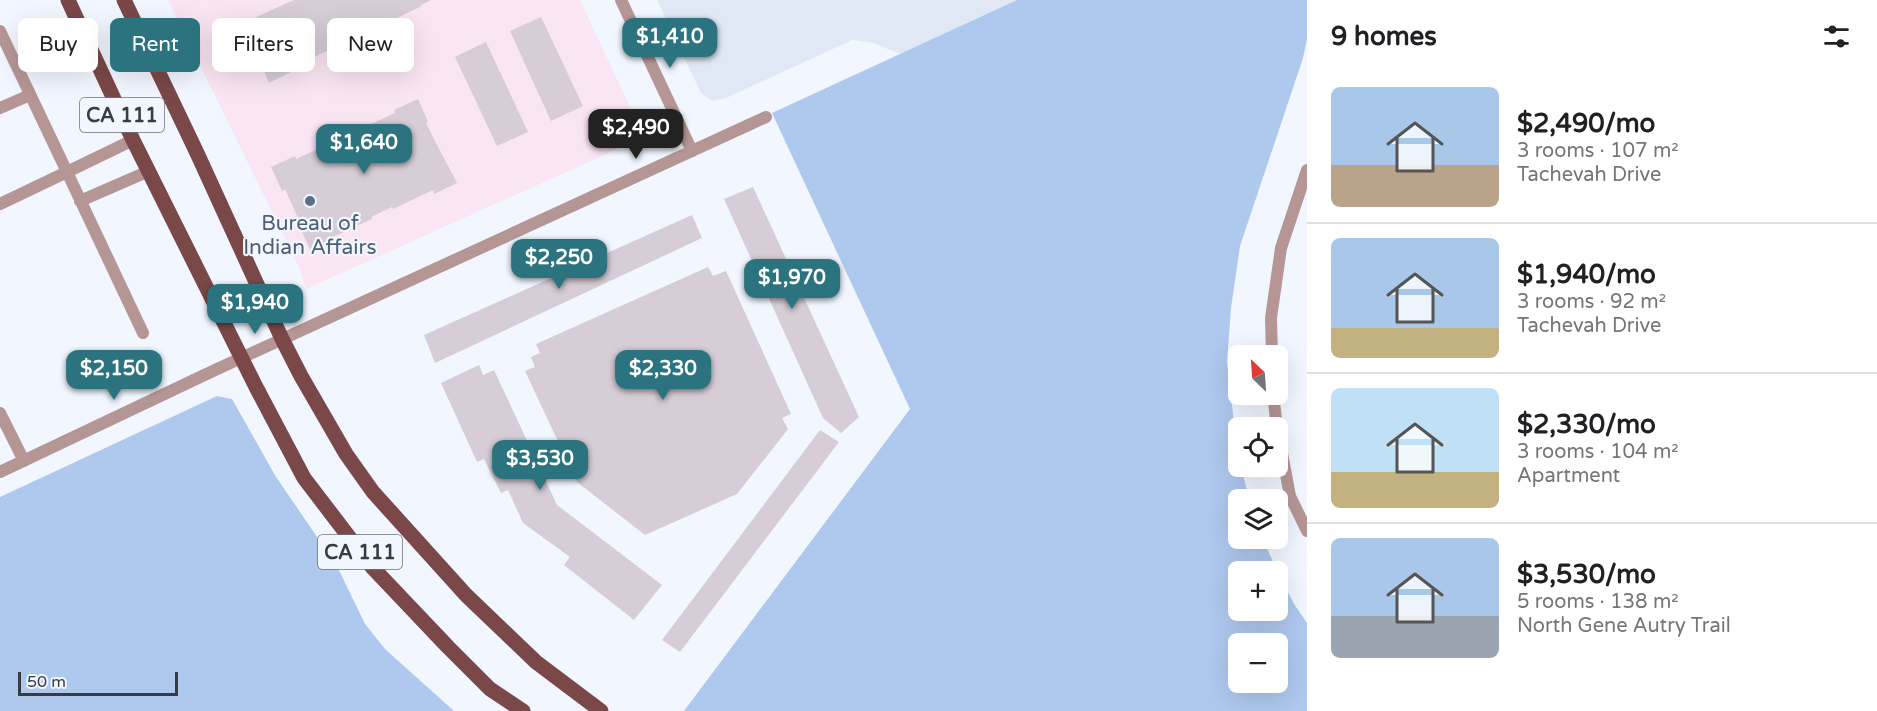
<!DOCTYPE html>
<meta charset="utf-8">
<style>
body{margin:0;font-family:"Varela Round",sans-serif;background:#f2f2f2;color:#202124;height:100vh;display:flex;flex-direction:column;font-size:22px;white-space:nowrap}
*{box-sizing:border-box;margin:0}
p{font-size:20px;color:#757577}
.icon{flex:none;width:33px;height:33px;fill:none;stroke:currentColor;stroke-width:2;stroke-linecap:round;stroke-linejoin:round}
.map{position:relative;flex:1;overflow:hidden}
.drawer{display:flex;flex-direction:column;background:#fff;width:570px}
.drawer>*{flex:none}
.hud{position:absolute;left:18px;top:18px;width:570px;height:54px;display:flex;gap:12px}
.needle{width:39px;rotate:335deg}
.fabs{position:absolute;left:1228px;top:345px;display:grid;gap:12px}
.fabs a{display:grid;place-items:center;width:60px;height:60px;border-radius:9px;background:#fff;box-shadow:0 6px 24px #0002;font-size:30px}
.scale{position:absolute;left:18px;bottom:15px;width:160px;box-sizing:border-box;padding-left:6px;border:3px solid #383b3f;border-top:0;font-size:16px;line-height:21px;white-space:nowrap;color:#383b3f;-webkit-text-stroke:4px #f1f6ff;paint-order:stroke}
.price{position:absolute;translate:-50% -51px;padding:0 14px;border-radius:12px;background:#2b737e;color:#fff;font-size:20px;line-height:39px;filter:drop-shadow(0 2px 3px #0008)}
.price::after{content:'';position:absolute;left:50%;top:36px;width:18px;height:14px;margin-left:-9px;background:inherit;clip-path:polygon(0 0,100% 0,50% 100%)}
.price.current{background:#222;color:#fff}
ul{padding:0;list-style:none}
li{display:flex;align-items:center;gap:18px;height:150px;padding:0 24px}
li+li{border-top:2px solid #e0e0e0}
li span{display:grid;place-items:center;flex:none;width:168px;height:120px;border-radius:9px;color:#555}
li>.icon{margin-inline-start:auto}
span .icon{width:72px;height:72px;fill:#fffc;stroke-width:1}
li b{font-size:26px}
h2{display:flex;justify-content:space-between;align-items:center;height:72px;padding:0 24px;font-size:26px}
.chip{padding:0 21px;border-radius:9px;background:#fff;box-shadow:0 6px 24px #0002;font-size:21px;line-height:54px}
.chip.current{background:#2b737e;color:#fff}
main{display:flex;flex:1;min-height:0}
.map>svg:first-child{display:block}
.commercial{fill:#fae5f3}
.built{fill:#dfe8f4}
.green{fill:#aec8ee;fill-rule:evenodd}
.building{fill:#d6cdd6}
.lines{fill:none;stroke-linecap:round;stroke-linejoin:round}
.lane{stroke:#b59695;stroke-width:12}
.street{stroke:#b59695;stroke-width:12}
.primary{stroke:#7a4848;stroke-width:15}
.service-dot{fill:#5c6f8a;stroke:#f1f6ff;stroke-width:2}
.labels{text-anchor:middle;stroke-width:4.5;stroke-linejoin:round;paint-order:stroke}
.shield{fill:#f1f6ff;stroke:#707379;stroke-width:1.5}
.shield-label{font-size:20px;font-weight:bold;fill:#383b3f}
.service-label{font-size:21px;fill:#4e5e75;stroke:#f1f6ff}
</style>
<main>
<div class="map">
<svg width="1307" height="711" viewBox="0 0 1307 711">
<rect width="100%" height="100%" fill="#f1f6ff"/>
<path class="commercial" d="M168,0H580L644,137L306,289L299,267Z"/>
<path class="built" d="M657,0H1017L901,54L870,42L852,40L726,98L712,101L701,93Z"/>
<g class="green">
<path d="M1017,0H1307V39L1303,58L1240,246L1231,308L1227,362L1239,466L1241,467L1249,499L1239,500V538L1263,539L1277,571L1239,572V610H1278V573L1294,604L1307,623V711H684L910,409L772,113ZM1239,644H1278V682H1239Z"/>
<path d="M217,396L232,399L276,477L337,566L365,624L385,649L454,711H0V497Z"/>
</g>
<g class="building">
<path d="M294,0H431L421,5L422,6L359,36L358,34L336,45L337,46L294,67L295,70L269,83L254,47L252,48L241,24Z"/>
<path d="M541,17L583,106L551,121L510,31Z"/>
<path d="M486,42L528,132L497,146L455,57Z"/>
<path d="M418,99L428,122L426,123L435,141L457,183L434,194L433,190L393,209L392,207L371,217L372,219L333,237L335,240L311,251L300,228L302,227L285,189L282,191L271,167L295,156L296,159L335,141L337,144L362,132L360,129L395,113L394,110Z"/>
<path d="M753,187L859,417L841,433L823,418L724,199Z"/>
<path d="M692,215L702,238L435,363L424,335Z"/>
<path d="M708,267L713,276L726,271L791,414L782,418L788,429L737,494L645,535L577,482L525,371L535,367L531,357L540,353L536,344Z"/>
<path d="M479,365L483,375L494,370L557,505L662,585L634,620L564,565L570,557L523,523L508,490L501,493L484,459L477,462L441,383Z"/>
<path d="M820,430L839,442L680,652L662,640Z"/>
</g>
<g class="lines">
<g class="lane">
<path d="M0,31L67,172L133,140"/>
<path d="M0,108L30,95"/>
<path d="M80,201L149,171"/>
<path d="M0,204L67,172L143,333"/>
<path d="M0,413L24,461"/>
</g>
<g class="street">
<path d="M621,0L692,151"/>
<path d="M1272,356L1271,318L1281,248L1307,170"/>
<path d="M1273,394L1277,428"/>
<path d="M1278,432L1290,496L1307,531"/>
<path d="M0,472L215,370L766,117"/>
</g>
<g class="primary">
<path d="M68,0L133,140L256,387L304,478L372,567L448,647L490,689L523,711"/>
<path d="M124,0L197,153L282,339L301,376L346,454L373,492L466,595L536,662L601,711"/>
</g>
</g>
<circle class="service-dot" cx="310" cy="201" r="6"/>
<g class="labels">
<g class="shield">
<rect x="80" y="98" width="84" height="34" rx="4.5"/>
<rect x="318" y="535" width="84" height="34" rx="4.5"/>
</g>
<g class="shield-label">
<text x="122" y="122">CA 111</text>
<text x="360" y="559">CA 111</text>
</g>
<g class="service-label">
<text x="310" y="230">Bureau of<tspan x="310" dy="24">Indian Affairs</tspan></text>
</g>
</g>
</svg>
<div class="fabs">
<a><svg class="needle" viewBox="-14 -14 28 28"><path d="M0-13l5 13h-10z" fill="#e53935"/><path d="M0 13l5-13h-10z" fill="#757577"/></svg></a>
<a><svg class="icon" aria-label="locate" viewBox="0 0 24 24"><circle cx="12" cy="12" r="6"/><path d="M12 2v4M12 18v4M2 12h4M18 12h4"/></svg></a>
<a><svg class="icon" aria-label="layers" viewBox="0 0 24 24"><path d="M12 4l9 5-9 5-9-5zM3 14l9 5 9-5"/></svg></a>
<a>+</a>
<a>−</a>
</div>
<div class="scale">50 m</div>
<b class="price" style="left:670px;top:69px">$1,410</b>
<b class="price current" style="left:636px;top:160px">$2,490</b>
<b class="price" style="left:364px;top:175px">$1,640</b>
<b class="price" style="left:559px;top:290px">$2,250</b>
<b class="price" style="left:792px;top:310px">$1,970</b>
<b class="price" style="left:255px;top:335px">$1,940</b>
<b class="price" style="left:114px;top:401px">$2,150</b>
<b class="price" style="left:663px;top:401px">$2,330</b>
<b class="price" style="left:540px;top:491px">$3,530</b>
<div class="hud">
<a class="chip">Buy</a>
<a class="chip current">Rent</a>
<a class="chip">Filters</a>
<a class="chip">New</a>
</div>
</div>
<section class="drawer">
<h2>9 homes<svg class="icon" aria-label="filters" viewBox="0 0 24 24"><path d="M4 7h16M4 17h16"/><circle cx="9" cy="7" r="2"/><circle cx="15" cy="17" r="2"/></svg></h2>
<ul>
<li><span style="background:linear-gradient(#a9c7e8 65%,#b9a48a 0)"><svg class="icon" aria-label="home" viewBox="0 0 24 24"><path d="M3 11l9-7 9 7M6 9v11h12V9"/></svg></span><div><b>$2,490/mo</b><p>3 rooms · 107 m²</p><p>Tachevah Drive</p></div></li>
<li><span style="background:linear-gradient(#a9c7e8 75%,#c2b280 0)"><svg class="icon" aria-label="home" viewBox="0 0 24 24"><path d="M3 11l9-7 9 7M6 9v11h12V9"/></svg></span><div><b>$1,940/mo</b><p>3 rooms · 92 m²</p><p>Tachevah Drive</p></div></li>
<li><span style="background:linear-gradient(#bfe0f5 70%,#c2b280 0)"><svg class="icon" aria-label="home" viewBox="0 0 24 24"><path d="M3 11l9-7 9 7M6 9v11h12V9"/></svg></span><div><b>$2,330/mo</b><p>3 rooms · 104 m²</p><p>Apartment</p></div></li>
<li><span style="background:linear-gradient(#a9c7e8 65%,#9aa5b1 0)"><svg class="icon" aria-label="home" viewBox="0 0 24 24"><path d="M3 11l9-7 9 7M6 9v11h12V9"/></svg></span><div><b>$3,530/mo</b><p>5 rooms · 138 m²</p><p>North Gene Autry Trail</p></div></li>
</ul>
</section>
</main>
